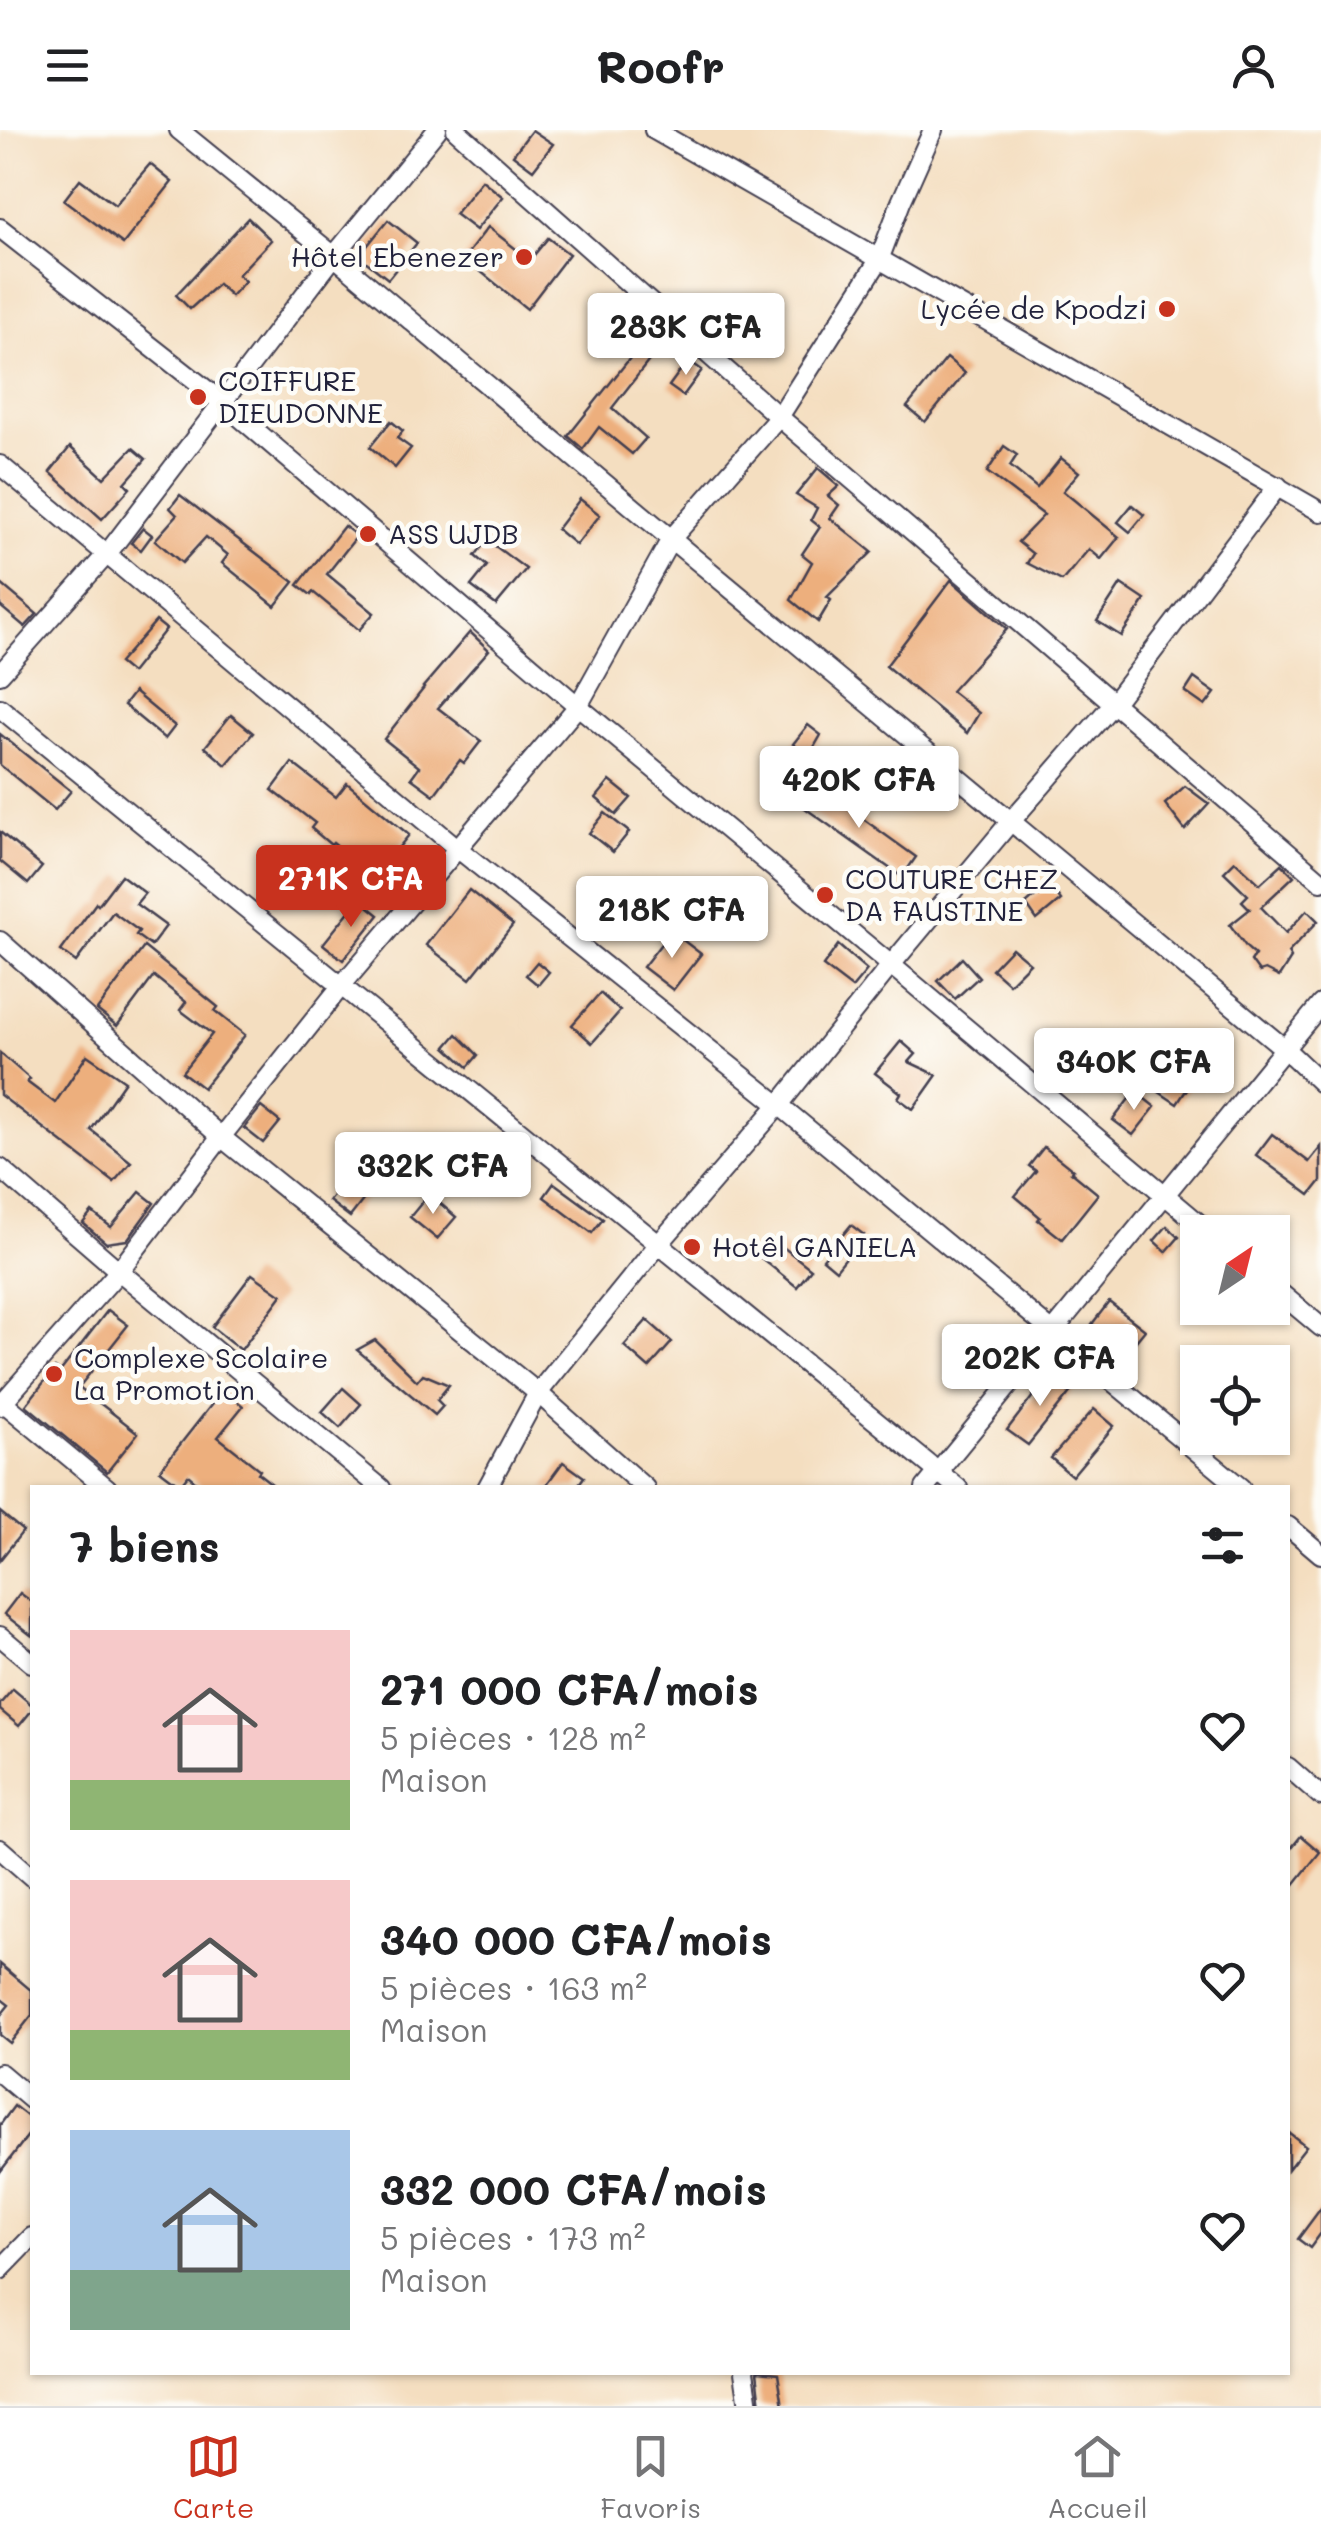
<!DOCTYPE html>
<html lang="fr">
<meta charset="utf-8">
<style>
body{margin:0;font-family:Mali,sans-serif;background:#f2f2f2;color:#202124;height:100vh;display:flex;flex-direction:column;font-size:38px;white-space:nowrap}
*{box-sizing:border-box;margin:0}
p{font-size:32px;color:#757577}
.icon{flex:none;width:55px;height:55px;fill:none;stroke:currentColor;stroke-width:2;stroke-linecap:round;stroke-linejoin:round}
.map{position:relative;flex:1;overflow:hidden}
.sheet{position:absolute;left:30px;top:1355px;width:1260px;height:890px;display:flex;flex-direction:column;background:#fff;border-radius:0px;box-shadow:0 2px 8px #0004}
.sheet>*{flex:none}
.needle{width:65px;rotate:35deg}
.tools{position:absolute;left:1180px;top:1085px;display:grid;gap:20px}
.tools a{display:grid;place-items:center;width:110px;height:110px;border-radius:0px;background:#fff;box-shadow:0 2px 8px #0004;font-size:50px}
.price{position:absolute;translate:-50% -85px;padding:0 22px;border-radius:10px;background:#fff;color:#222;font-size:32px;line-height:65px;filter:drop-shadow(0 2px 5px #0008)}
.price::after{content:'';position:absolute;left:50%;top:60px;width:30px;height:22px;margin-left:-15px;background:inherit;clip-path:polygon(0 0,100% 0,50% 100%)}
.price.on{background:#c8321e;color:#fff}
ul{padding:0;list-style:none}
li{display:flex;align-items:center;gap:30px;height:250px;padding:0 40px}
li span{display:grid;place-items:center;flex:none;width:280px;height:200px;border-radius:0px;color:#555}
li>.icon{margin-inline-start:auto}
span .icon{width:120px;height:120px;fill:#fffc;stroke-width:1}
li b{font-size:42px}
h2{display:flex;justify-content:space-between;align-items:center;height:120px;padding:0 40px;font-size:42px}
header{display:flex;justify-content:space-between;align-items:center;height:130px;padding:0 40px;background:#fff;font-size:45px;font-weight:700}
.tab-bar{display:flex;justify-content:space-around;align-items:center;height:140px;border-top:2px solid #e0e0e0;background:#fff;font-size:28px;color:#757577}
.tab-bar a{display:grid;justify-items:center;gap:5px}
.tab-bar .on{color:#c8321e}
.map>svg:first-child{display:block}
.building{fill:#edaf7d}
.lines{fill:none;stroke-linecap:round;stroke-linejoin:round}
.minor-casing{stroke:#423e4f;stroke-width:22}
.minor{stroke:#fff;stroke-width:18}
.poi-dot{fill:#c8321e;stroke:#fdfcf7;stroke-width:4}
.labels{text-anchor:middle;stroke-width:9;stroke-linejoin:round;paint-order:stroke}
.poi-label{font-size:28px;fill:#22223b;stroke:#fdfcf7;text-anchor:start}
</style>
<header><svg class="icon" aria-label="menu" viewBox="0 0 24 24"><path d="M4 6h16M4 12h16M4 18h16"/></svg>Roofr<svg class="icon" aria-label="person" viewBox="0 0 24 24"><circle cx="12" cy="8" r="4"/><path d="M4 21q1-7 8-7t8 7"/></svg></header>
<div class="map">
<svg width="1321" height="2276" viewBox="0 0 1321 2276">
<rect width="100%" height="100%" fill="#fdfcf7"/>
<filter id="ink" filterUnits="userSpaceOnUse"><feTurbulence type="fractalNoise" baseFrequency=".01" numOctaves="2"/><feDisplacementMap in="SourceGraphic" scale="20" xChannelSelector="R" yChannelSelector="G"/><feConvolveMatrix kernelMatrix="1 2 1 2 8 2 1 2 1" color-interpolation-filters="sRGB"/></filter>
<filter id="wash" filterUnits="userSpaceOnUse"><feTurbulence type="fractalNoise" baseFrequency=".0048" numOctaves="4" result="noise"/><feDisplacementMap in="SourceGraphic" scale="40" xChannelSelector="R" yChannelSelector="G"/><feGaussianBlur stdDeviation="2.25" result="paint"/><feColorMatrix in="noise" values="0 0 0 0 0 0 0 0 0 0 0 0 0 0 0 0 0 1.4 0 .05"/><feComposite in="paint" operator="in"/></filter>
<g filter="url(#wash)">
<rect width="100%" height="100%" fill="#f4dec0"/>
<g id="blocks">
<g class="building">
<path d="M532,0L553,14L533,40L513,25Z"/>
<path d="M150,34L172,52L123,114L64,70L80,49L115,75Z"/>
<path d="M482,50L503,67L476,100L455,84Z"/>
<path d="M248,88L271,110L238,145L245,151L231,166L218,154L190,179L176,165Z"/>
<path d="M388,90L417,113L388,149L359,126Z"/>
<path d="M488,97L530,130L548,108L569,124L527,179L464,128Z"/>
<path d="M642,213L655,223L612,278L646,308L632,324L599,297L583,319L568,306Z"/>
<path d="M947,228L965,243L925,292L907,277Z"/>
<path d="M688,230L702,240L683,266L669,256Z"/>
<path d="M391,291L403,301L397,308L411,318L395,338L370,317Z"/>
<path d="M1004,316L1017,325L1010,336L1037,358L1061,328L1079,342L1063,361L1119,407L1101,429L1089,419L1062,451L1027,433L1033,424L1018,412L1044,385L987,342Z"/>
<path d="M70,317L104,348L133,318L146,329L125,353L130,358L102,389L50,342Z"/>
<path d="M818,338L839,356L828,366L839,375L830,388L872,422L827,467L831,470L818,492L791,470L812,432L802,424L820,397L811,390L817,378L796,365Z"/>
<path d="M180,365L294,452L275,476L222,433L228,425L206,407L182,433L155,410L177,385L170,378Z"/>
<path d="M580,369L600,385L576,415L557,399Z"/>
<path d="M1132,375L1144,385L1130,402L1118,392Z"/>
<path d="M344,396L357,406L327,444L374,483L359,500L313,462L311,465L298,455Z"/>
<path d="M143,398L152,405L141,420L131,413Z"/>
<path d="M487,410L526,439L496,475L471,456L487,436L475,426Z"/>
<path d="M951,450L1007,499L951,561L979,583L967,603L886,536Z"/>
<path d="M0,453L37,484L25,497L0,476Z"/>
<path d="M1121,454L1145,470L1121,506L1097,491Z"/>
<path d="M156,491L166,499L131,543L119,533Z"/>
<path d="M470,502L489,520L438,578L481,611L464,633L460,630L434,665L411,648L419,637L384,609L424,558L423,557Z"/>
<path d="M1194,548L1215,563L1205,576L1185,562Z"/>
<path d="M134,562L175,596L165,609L124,575Z"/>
<path d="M231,585L253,603L226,635L205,617Z"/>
<path d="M808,595L821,605L809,626L793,614Z"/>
<path d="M0,604L71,661L55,680L0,635Z"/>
<path d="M292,633L336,667L347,653L409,705L374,747L333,713L331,715L311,698L315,693L272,660Z"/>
<path d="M610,651L631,668L616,685L596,668Z"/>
<path d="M816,655L916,727L902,747L802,676Z"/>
<path d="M1185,656L1209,674L1185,700L1165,674Z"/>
<path d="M605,683L629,702L613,722L589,703Z"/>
<path d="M0,702L42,737L28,754L0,731Z"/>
<path d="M1235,731L1260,754L1282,734L1294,746L1261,777L1286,803L1307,780L1318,791L1288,823L1291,828L1279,847L1265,840L1259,842L1251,831L1255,825L1247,818L1230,795L1250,779L1242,771L1248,765L1224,742Z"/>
<path d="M121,745L145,763L136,774L166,796L151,816L136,805L139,801L113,782L76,832L61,821L96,773L98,775Z"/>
<path d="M1049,754L1061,770L1037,790L1026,774Z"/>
<path d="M469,760L513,795L470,849L426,815Z"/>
<path d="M359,769L379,785L343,830L323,814Z"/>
<path d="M671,801L701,824L673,860L643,837Z"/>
<path d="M838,815L867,840L852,858L823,836Z"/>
<path d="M144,817L218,877L215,881L245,905L203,958L182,942L212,904L180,880L186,872L154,846L117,896L97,880Z"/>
<path d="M1012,818L1030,833L1009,854L992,839Z"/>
<path d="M962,828L979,847L955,869L938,851Z"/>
<path d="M537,832L549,842L538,855L526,845Z"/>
<path d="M600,863L620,881L592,913L572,895Z"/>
<path d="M457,904L478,925L468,937L446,917Z"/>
<path d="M901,911L916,924L909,932L937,945L913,979L898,968L901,963L875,943Z"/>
<path d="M0,923L30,949L27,952L55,973L87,925L125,951L91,1000L131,1032L114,1052L0,965Z"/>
<path d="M1171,944L1189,956L1177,974L1159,962Z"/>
<path d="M1135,961L1155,977L1133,1005L1113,990Z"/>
<path d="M261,977L280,992L263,1013L244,998Z"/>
<path d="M1272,1004L1309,1032L1321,1017V1051L1310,1065L1256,1025Z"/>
<path d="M1044,1017L1073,1040L1071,1042L1098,1064L1062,1109L1038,1090L1040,1087L1015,1066L1036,1041L1029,1036Z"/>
<path d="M363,1027L384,1043L350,1087L329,1071Z"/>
<path d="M554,1053L603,1089L592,1103L544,1067Z"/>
<path d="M140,1062L154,1073L127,1110L106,1113L83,1093L92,1082L111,1097Z"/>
<path d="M429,1064L456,1087L437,1109L410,1087Z"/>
<path d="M851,1095L864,1105L836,1140L823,1129Z"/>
<path d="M1167,1096L1179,1107L1166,1122L1154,1111Z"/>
<path d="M774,1110L811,1139L797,1157L760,1127Z"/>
<path d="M252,1144L282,1165L241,1220L212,1197Z"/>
<path d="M1109,1172L1145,1200L1127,1222L1092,1194Z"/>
<path d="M108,1180L128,1195L79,1257L138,1303L107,1342L26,1275L55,1238L60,1242Z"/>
<path d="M647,1190L672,1212L649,1238L624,1216Z"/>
<path d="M375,1210L417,1251L423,1244L449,1255L437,1270L443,1276L435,1285L357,1220Z"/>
<path d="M1052,1241L1072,1260L1028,1315L1007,1300Z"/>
<path d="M343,1258L361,1274L340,1298L322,1282Z"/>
<path d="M223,1260L243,1276L218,1307L260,1340L258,1343L277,1358H203L188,1345L180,1355L160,1340Z"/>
<path d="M1094,1279L1114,1296L1072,1346L1051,1328Z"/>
<path d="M563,1332L584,1347L576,1358H544Z"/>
<path d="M0,1382L23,1401L0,1430Z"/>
<path d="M20,1463L32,1472V1506L4,1484Z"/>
<path d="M13,1559L32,1575V1580L19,1596L0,1580V1574Z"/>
<path d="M1301,1706L1320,1722L1288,1762V1722Z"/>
<path d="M0,1834L32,1861V1885L10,1913L0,1905V1886L9,1875L0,1868Z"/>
<path d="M14,1976L32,1990V2000L0,2042V1995Z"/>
<path d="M1288,2002L1306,2016L1288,2039Z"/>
<path d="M1321,2078V2103L1310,2118L1298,2109Z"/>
<path d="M757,2242L778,2244L783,2276H761Z"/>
</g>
</g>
</g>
<g filter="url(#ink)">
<use href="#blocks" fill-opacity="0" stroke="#423e4f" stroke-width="2.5"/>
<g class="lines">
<g class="minor-casing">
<g id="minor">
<path d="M456,0L779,287L1321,751"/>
<path d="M654,0L1321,382"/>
<path d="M933,0L901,72L879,130L779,287L671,409L1285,919L1321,953"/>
<path d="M0,98L222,272L578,576L891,835L1209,1102"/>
<path d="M0,335L457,718L779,975L1241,1358"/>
<path d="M0,544L107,424L334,126L437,0"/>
<path d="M0,578L958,1358"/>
<path d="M0,811L221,1007L538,1263L645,1358"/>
<path d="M0,1038L119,1141L381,1358"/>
<path d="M1272,1156L1321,1197"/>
<path d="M0,1270L3,1272L119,1141L221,1007L342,855L578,576L671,409L334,126L179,0"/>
<path d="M0,1276L3,1272L107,1358"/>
<path d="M487,1358L538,1263L658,1115L779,975L891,835L1011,691L1113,574L1278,356"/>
<path d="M925,1358L1321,874"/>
<path d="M1288,1396L1321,1424"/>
<path d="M0,1506L32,1533"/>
<path d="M1288,1637L1321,1666"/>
<path d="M0,1719L32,1747"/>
<path d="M0,1943L32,1970"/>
<path d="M0,2140L32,2107"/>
<path d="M744,2242L749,2276"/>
</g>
</g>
<use href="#minor" class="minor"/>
</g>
</g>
<g class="poi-dot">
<circle cx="524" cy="127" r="10"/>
<circle cx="1167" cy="179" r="10"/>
<circle cx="198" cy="267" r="10"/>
<circle cx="368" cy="404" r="10"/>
<circle cx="825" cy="765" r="10"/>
<circle cx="692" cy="1117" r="10"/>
<circle cx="54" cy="1244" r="10"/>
</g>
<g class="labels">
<g class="poi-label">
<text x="504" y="137" text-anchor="end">Hôtel Ebenezer</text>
<text x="1147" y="189" text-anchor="end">Lycée de Kpodzi</text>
<text x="218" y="261">COIFFURE<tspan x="218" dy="32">DIEUDONNE</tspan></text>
<text x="388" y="414">ASS UJDB</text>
<text x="845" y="759">COUTURE CHEZ<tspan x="845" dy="32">DA FAUSTINE</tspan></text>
<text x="712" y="1127">Hotêl GANIELA</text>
<text x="74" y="1238">Complexe Scolaire<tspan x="74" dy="32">La Promotion</tspan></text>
</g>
</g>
</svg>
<div class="tools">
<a><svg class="needle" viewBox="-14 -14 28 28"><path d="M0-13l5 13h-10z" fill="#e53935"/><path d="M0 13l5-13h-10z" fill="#757577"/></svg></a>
<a><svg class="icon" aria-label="locate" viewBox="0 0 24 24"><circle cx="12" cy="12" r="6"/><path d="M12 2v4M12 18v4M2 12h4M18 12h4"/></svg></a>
</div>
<b class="price" style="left:686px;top:248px">283K CFA</b>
<b class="price" style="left:859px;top:701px">420K CFA</b>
<b class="price on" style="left:351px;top:800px">271K CFA</b>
<b class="price" style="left:672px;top:831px">218K CFA</b>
<b class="price" style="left:1134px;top:983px">340K CFA</b>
<b class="price" style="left:433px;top:1087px">332K CFA</b>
<b class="price" style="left:1040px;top:1279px">202K CFA</b>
<section class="sheet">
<h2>7 biens<svg class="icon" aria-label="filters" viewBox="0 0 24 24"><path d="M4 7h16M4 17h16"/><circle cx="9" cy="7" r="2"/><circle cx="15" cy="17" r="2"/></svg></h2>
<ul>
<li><span style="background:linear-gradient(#f6c9c9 75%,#8fb573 0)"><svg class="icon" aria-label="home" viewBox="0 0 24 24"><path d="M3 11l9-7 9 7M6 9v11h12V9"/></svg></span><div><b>271 000 CFA/mois</b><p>5 pièces · 128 m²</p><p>Maison</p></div><svg class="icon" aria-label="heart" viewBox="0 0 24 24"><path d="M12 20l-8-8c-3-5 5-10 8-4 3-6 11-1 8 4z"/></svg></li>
<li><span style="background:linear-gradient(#f6c9c9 75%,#8fb573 0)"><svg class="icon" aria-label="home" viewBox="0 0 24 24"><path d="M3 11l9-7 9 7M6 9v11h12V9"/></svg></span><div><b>340 000 CFA/mois</b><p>5 pièces · 163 m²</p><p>Maison</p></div><svg class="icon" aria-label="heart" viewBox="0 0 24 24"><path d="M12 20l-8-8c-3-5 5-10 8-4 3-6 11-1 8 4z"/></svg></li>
<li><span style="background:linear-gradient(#a9c7e8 70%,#7fa58c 0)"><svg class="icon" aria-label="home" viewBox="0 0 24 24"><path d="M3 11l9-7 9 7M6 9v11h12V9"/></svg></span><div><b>332 000 CFA/mois</b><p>5 pièces · 173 m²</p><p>Maison</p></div><svg class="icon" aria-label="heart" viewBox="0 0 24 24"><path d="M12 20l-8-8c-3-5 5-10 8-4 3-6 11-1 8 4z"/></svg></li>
</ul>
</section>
</div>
<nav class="tab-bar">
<a class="on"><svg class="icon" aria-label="map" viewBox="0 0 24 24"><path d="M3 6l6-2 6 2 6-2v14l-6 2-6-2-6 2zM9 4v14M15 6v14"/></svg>Carte</a>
<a><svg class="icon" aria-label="saved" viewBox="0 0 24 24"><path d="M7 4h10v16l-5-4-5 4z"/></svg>Favoris</a>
<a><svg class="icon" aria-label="home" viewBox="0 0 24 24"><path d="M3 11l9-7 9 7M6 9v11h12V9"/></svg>Accueil</a>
</nav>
